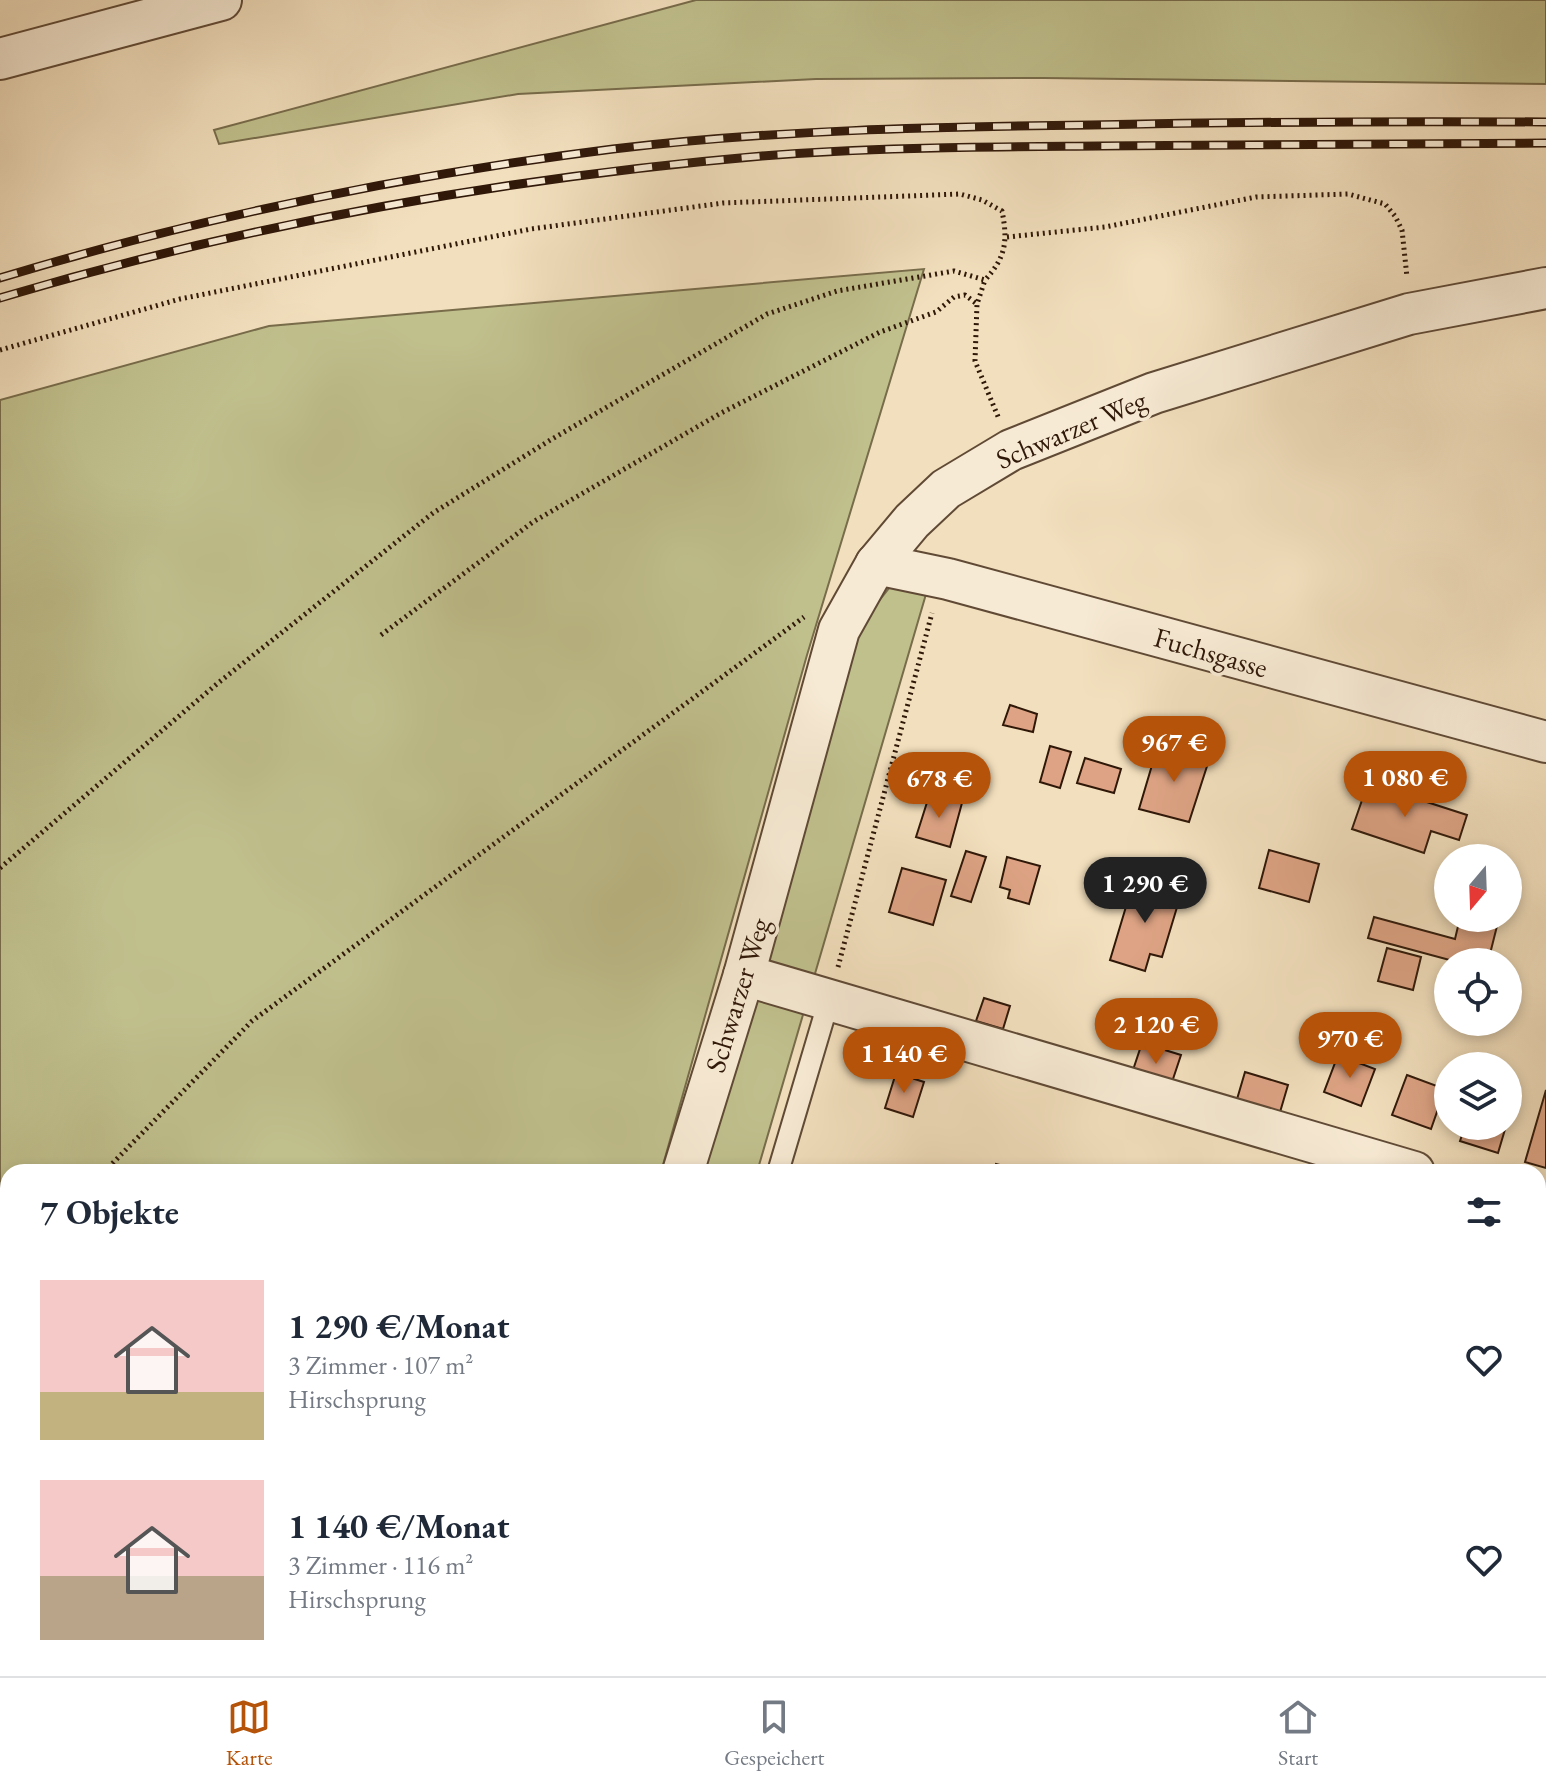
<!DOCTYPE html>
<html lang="de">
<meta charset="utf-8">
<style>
body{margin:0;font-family:"EB Garamond",serif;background:#f2f2f3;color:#1f2937;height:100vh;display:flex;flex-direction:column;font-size:30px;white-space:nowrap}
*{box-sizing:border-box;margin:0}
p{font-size:26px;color:#747a83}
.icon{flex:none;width:44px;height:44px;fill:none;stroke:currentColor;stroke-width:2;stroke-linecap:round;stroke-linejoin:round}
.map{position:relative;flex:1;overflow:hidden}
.side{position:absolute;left:0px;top:1164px;width:1546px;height:512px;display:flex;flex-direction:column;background:#fff;border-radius:24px 24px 0 0;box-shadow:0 4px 12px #0003}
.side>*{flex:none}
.needle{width:52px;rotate:199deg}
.buttons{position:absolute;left:1434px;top:844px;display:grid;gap:16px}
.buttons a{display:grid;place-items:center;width:88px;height:88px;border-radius:50%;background:#fff;box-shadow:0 4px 12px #0003;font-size:40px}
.price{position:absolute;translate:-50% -68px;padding:0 18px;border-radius:28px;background:#b45309;color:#fff;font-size:26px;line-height:52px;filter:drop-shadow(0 2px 4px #0008)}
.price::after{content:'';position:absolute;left:50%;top:48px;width:24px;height:18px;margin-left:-12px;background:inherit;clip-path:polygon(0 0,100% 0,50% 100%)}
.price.selected{background:#222;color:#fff}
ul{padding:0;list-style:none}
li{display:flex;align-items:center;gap:24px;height:200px;padding:0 40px}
li span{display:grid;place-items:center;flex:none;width:224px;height:160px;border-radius:0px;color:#555}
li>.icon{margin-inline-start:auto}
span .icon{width:96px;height:96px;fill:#fffc;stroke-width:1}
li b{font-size:34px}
h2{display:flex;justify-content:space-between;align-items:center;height:96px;padding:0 40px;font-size:34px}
.menu{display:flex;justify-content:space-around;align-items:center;height:112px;border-top:2px solid #e0e1e3;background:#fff;font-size:22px;color:#747a83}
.menu a{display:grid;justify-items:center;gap:4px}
.menu .selected{color:#b45309}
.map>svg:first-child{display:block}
.green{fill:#c0c08d;stroke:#786c4b;stroke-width:2}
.building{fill:#dda384;stroke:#301809;stroke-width:2}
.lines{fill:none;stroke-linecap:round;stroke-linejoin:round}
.lane-casing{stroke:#604a36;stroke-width:24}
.street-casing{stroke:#604a36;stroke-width:44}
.path{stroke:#301809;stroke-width:5;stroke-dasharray:2 4;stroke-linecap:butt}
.lane{stroke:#f7ead4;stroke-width:20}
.street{stroke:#f7ead4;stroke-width:40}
.rail-casing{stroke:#301809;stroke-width:9}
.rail{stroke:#f7ead4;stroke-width:6;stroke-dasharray:18;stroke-linecap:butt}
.labels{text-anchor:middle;stroke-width:7;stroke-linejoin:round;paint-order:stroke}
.street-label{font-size:28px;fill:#301809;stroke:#f7ead4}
</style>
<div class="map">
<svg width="1546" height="1676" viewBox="0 0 1546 1676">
<rect width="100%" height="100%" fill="#f2dfbd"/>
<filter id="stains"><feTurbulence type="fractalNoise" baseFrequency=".0025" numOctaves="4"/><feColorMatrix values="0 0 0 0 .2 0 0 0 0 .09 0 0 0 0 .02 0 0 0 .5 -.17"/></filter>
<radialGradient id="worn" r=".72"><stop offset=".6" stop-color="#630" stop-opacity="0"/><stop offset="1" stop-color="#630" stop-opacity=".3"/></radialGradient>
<g class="green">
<path d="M696,0H1546V84L1044,78L816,79L518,94L219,144L214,130Z"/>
<path d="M924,269L807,655L661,1172H8V1668H520L518,1676H0V400L269,326Z"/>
<path d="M931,577L757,1172H700L848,640L890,587Z"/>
<path d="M561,1668H611L609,1676H559Z"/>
</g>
<g class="building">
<path d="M1010,705L1037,714L1033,732L1003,725Z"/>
<path d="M1158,745L1209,760L1189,822L1139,809Z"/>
<path d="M1050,746L1071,752L1060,788L1040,782Z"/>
<path d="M1085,758L1121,769L1114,793L1077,783Z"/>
<path d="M1368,783L1467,815L1459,840L1431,831L1424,853L1352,829Z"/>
<path d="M930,793L962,803L950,847L916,837Z"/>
<path d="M1269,850L1319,864L1309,902L1259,888Z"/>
<path d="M966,851L986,857L971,902L951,896Z"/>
<path d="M1007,857L1040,866L1029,904L1008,898L1010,890L1000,887Z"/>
<path d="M902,868L946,880L933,925L889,912Z"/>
<path d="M1134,880L1181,894L1162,957L1150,954L1145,971L1110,960Z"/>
<path d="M1374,917L1455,939L1460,918H1499L1490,954L1500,956L1499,962H1457L1368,938Z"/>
<path d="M1387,948L1421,957L1413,990L1378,981Z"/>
<path d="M1508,989L1515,991L1508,1018Z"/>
<path d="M984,998L1010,1006L1003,1029L976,1021Z"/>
<path d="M1458,1022H1482L1480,1030L1458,1025Z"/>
<path d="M1142,1043L1181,1055L1170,1088L1131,1076Z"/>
<path d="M1338,1055L1375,1069L1361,1106L1324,1092Z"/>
<path d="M1245,1072L1288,1085L1278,1119L1235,1106Z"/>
<path d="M896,1073L924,1082L913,1117L885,1108Z"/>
<path d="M1407,1075L1445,1089L1431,1129L1392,1115Z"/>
<path d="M1546,1090V1168L1525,1162Z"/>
<path d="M1465,1126H1506L1498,1153L1460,1141Z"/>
<path d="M996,1164L1026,1172H994Z"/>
<path d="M1538,1312L1546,1314L1540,1345H1538Z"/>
<path d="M1546,1443V1482L1538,1480Z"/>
<path d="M1538,1533L1546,1536V1585L1538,1583Z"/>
<path d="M821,1668H855L861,1670L859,1676H818Z"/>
<path d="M872,1668H915L911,1676H890Z"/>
<path d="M1239,1668H1272L1269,1676H1236Z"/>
</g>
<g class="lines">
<g class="lane-casing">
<g id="lane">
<path d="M778,1172L829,1000"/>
<path d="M627,1676L629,1668"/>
</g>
</g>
<g class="street-casing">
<g id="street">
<path d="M0,59L221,0"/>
<path d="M876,564L948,579L1546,742"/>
<path d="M744,975L1414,1172"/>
<path d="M683,1172L744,975L839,630L876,564L912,521L946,489L1011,450L1154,393L1409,314L1546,288"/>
<path d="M1538,1208L1546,1211"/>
<path d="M1429,1668L1455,1676"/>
<path d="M539,1676L541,1668"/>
</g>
</g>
<g class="path">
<path d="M1007,237L1105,227L1256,197L1348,194L1385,204L1395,216L1402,230L1407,277"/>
<path d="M0,350L180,299L531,229L723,203L960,194L982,200L1002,211C1008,241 1006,257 985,280"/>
<path d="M381,635L533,522L721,413L880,332L936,312L954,297L965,295L977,304"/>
<path d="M0,868L218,683L433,513L552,439L767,314L837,291L954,271L985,280L977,304L975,361L999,419"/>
<path d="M838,967L932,613"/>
<path d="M104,1172L252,1021L804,617"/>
<path d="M0,1278L8,1270"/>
</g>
<use href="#lane" class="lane"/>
<use href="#street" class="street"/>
<g class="rail-casing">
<g id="rail">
<path d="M0,278C201,217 405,175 613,149C772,130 932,127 1091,125C1243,122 1394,121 1546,122"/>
<path d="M0,298C248,224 504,178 762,156C874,147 987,147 1099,146C1248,145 1397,144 1546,143"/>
</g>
</g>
<use href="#rail" class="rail"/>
</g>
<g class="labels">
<g class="street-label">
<text transform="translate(1071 429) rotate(-23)" y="10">Schwarzer Weg</text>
<text transform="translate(1211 652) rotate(16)" y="10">Fuchsgasse</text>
<text transform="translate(737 995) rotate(-73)" y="10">Schwarzer Weg</text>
</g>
</g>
<rect width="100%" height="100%" filter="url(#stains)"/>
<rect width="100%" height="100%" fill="url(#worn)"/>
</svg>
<div class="buttons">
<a><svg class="needle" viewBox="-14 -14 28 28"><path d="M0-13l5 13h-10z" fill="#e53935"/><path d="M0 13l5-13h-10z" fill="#747a83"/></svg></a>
<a><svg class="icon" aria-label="locate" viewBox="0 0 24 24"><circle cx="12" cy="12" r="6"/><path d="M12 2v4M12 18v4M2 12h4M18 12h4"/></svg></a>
<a><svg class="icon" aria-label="layers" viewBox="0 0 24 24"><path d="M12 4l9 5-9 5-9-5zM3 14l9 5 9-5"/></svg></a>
</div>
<b class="price" style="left:1174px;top:784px">967 €</b>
<b class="price" style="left:1405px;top:819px">1 080 €</b>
<b class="price" style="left:939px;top:820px">678 €</b>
<b class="price selected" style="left:1145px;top:925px">1 290 €</b>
<b class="price" style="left:1156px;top:1066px">2 120 €</b>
<b class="price" style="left:1350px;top:1080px">970 €</b>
<b class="price" style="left:904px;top:1095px">1 140 €</b>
<section class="side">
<h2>7 Objekte<svg class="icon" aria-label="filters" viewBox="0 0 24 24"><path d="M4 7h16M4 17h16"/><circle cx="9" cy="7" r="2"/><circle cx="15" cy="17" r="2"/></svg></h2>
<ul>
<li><span style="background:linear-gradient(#f6c9c9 70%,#c2b280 0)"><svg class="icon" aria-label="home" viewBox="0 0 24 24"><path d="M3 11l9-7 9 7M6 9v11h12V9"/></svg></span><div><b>1 290 €/Monat</b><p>3 Zimmer · 107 m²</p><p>Hirschsprung</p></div><svg class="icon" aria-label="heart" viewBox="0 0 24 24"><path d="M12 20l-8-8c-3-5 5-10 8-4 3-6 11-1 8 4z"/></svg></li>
<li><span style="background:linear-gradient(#f6c9c9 60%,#b9a48a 0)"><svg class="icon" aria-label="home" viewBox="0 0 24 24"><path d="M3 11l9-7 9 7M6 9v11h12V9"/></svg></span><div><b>1 140 €/Monat</b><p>3 Zimmer · 116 m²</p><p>Hirschsprung</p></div><svg class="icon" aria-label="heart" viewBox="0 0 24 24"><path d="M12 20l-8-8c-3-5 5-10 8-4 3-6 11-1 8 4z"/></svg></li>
</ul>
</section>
</div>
<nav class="menu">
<a class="selected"><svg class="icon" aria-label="map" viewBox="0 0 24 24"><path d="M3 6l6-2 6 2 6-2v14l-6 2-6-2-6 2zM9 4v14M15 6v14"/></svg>Karte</a>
<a><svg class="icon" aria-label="saved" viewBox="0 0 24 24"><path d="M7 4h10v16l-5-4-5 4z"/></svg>Gespeichert</a>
<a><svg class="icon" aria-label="home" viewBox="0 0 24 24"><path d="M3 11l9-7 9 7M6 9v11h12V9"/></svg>Start</a>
</nav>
